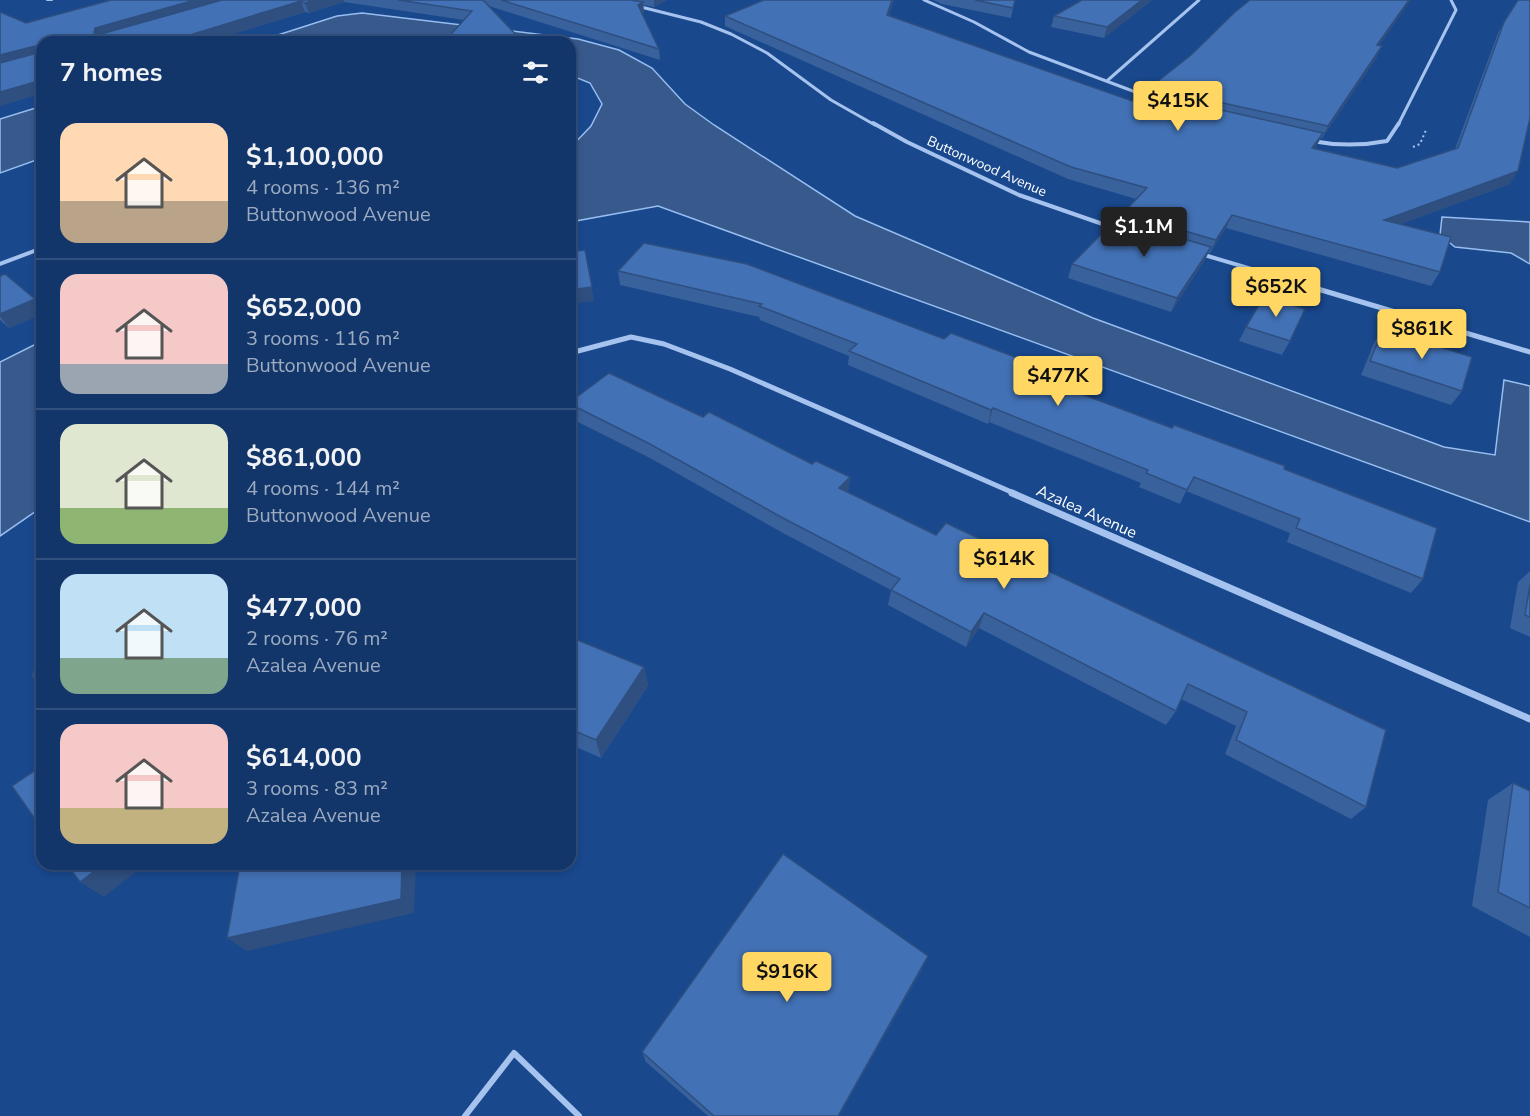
<!DOCTYPE html>
<meta charset="utf-8">
<style>
body{margin:0;font-family:"Nunito Sans",sans-serif;background:#204172;color:#f1f3f6;height:100vh;display:flex;flex-direction:column;font-size:22px;white-space:nowrap}
*{box-sizing:border-box;margin:0}
p{font-size:20px;color:#9dabc1}
.icon{flex:none;width:33px;height:33px;fill:none;stroke:currentColor;stroke-width:2;stroke-linecap:round;stroke-linejoin:round}
.map{position:relative;flex:1;overflow:hidden}
.drawer{position:absolute;left:36px;top:36px;width:540px;height:834px;display:flex;flex-direction:column;background:#13366a;border-radius:18px;box-shadow:0 3px 9px #0003,0 0 0 2px #32507e}
.drawer>*{flex:none}
.price{position:absolute;translate:-50% -51px;padding:0 14px;border-radius:6px;background:#ffd762;color:#111;font-size:20px;line-height:39px;filter:drop-shadow(0 2px 3px #0008)}
.price::after{content:'';position:absolute;left:50%;top:36px;width:18px;height:14px;margin-left:-9px;background:inherit;clip-path:polygon(0 0,100% 0,50% 100%)}
.price.on{background:#222;color:#fff}
ul{padding:0;list-style:none}
li{display:flex;align-items:center;gap:18px;height:150px;padding:0 24px}
li+li{border-top:2px solid #32507e}
li span{display:grid;place-items:center;flex:none;width:168px;height:120px;border-radius:18px;color:#555}
li>.icon{margin-inline-start:auto}
span .icon{width:72px;height:72px;fill:#fffc;stroke-width:1}
li b{font-size:26px}
h2{display:flex;justify-content:space-between;align-items:center;height:72px;padding:0 24px;font-size:26px}
.map>svg:first-child{display:block}
.water{fill:#37598c;stroke:#97bef0;stroke-width:1.5}
.lines{fill:none;stroke-linecap:round;stroke-linejoin:round}
.path{stroke:#a5c3ee;stroke-width:2;stroke-dasharray:2 3;stroke-linecap:butt}
.lane-far1{stroke:#a5c3ee;stroke-width:2}
.lane{stroke:#a5c3ee;stroke-width:6}
.street-far3{stroke:#a5c3ee;stroke-width:3}
.street-far2{stroke:#a5c3ee;stroke-width:4}
.street-far1{stroke:#a5c3ee;stroke-width:5}
.street{stroke:#a5c3ee;stroke-width:7}
.wall{fill:#39619c}
.shaded-wall{fill:#2e4f7f}
.building{fill:#4271b5;stroke:#2e4f7f;stroke-width:1.5}
.labels{text-anchor:middle;stroke-width:6;stroke-linejoin:round;paint-order:stroke}
.far-street-label{font-size:14px;fill:#fff;stroke:#19488d}
.street-label{font-size:16px;fill:#fff;stroke:#19488d}
</style>
<div class="map">
<svg width="1530" height="1116" viewBox="0 0 1530 1116">
<rect width="100%" height="100%" fill="#19488d"/>
<g class="water">
<path d="M362,13L578,39L619,50L652,68L685,104L714,125L855,216L1093,318L1444,447L1495,455L1504,380L1530,386V522L658,206L570,222V148L591,126L602,104L590,83L570,75V42H256L337,16Z"/>
<path d="M42,106V158L0,173V119Z"/>
<path d="M1442,217L1530,222V264L1511,253L1455,247L1440,235Z"/>
<path d="M42,341V507L0,536V362Z"/>
</g>
<g class="lines">
<path class="path" d="M1413,147L1420,144L1426,130"/>
<path class="lane-far1" d="M47,0H52"/>
<path class="lane" d="M465,1116L514,1053L579,1116"/>
<g class="street-far3">
<path d="M924,0L974,22L1029,52L1146,96"/>
<path d="M637,6L701,22L731,34L767,53L831,100L875,125"/>
<path d="M1108,80L1199,0"/>
<path d="M1398,125L1456,10L1451,0"/>
</g>
<g class="street-far2">
<path d="M873,123L907,142L1019,195L1117,229"/>
<path d="M1312,141C1338,146 1361,146 1387,141L1399,123"/>
<path d="M1201,254L1306,285"/>
<path d="M0,264L42,248"/>
</g>
<g class="street-far1">
<path d="M1301,284L1530,352"/>
<path d="M570,356L578,351L631,337L664,344L730,369L1016,494"/>
</g>
<path class="street" d="M1012,493L1530,719"/>
</g>
<g class="wall">
<path d="M111,0H667L654,7L643,5L644,12L642,14L659,49L660,60L489,6L464,20L344,2L309,13L305,12L207,42H42V93L0,106V12L26,23Z"/>
<path d="M764,0H894L889,15L1132,101L1154,89L1157,82L1379,45L1377,57L1322,138H1321L1315,148L1397,168L1455,149L1498,33L1518,0L1510,184L1401,224L1440,272L1431,286L1226,228L1210,253H1208L1205,260L1171,312L1068,278L1072,264L1120,220L1123,213L1136,199L1068,179L725,26V16Z"/>
<path d="M933,0H1015L1011,18L942,4Z"/>
<path d="M1152,0L1104,38L1051,27L1054,16Z"/>
<path d="M618,271L944,339L1031,363L1028,374L1284,469L1423,579L1411,593L1287,542L1290,533L1186,491L1180,504L1139,487L1141,483L989,422L988,424L848,365L849,356L760,320L759,317L620,285Z"/>
<path d="M0,276L42,308V314L9,328L0,320Z"/>
<path d="M1246,327L1290,341L1282,355L1239,341Z"/>
<path d="M1383,329L1462,391L1451,405L1361,375L1374,343Z"/>
<path d="M570,402L703,417L812,464L850,477L848,492L936,535L1386,730L1366,807L1351,819L1225,754L1236,726L1181,699L1176,711L1166,725L979,628L966,647L888,605L891,590L783,533L650,458L572,419L570,410Z"/>
<path d="M1530,571V637L1510,628L1518,582Z"/>
<path d="M570,637L644,667L648,686L601,758L576,747L570,756Z"/>
<path d="M1513,783L1530,791V937L1472,906L1488,800Z"/>
<path d="M922,969L839,1116H708L646,1062L642,1052Z"/>
</g>
<g class="shaded-wall">
<path d="M195,0H235L101,39L94,33L95,28Z"/>
<path d="M314,0H344V2L309,13L305,3Z"/>
<path d="M654,0H667L654,7Z"/>
<path d="M892,0H894L886,26L887,15Z"/>
<path d="M1142,0H1152L1104,38L1107,27Z"/>
<path d="M1409,0H1411L1372,56L1377,45Z"/>
<path d="M301,1L305,12L207,42H167Z"/>
<path d="M643,2L644,12L639,15L638,5Z"/>
<path d="M35,46L41,56L0,68V55Z"/>
<path d="M1382,46L1377,57L1322,138L1328,126Z"/>
<path d="M42,80V93L0,106V92Z"/>
<path d="M1323,133L1317,145L1306,160L1312,148Z"/>
<path d="M1518,171L1510,184L1377,233L1384,220Z"/>
<path d="M1232,215L1226,228L1210,253L1216,240Z"/>
<path d="M1211,247L1205,260L1171,312L1177,298Z"/>
<path d="M592,287L594,301L570,304V290Z"/>
<path d="M35,299L42,308V314L9,328L0,316V314Z"/>
<path d="M1031,363L1027,377L1023,372Z"/>
<path d="M993,408L989,422L988,424L991,410Z"/>
<path d="M850,477L848,492L837,503L839,488Z"/>
<path d="M984,613L979,628L966,647L971,632Z"/>
<path d="M644,667L648,686L601,758L596,740Z"/>
<path d="M42,675V686L32,677Z"/>
<path d="M570,729L576,747L570,756Z"/>
<path d="M104,864H146L104,897L80,882Z"/>
<path d="M402,864H416L414,913L247,951L227,938Z"/>
<path d="M928,956L922,969L839,1116H838Z"/>
</g>
<g class="building">
<path d="M111,0H195L95,28L94,33L98,35L222,0H314L305,3L301,1L167,42H42V80L0,92V63L37,53L39,49L35,46L0,55V12L26,23Z"/>
<path d="M398,0H483L523,42H444L472,11Z"/>
<path d="M501,0H630L643,2L638,5L659,49Z"/>
<path d="M764,0H892L887,15L1132,101L1150,87L1199,105L1323,133L1312,148L1397,168L1458,148L1504,22L1518,0H1530V118L1518,171L1384,220L1451,237L1440,272L1232,215L1216,240L1123,213L1147,188L1071,167L725,16Z"/>
<path d="M975,0H1015L1013,8Z"/>
<path d="M1082,0H1142L1107,27L1054,16Z"/>
<path d="M1250,0H1409L1377,45L1382,46L1328,126L1200,98L1157,82L1191,55L1235,12Z"/>
<path d="M1116,219L1211,247L1177,298L1072,264Z"/>
<path d="M644,243L747,264L944,339L951,333L1031,363L1023,372L1172,428L1174,425L1285,466L1284,469L1437,528L1423,579L1296,528L1300,519L1194,477L1187,490L1146,473L1148,470L993,408L991,410L849,351L857,344L759,306L762,304L618,271Z"/>
<path d="M585,250L592,287L570,290V252Z"/>
<path d="M5,274L35,299L0,314V276Z"/>
<path d="M1264,296L1305,309L1290,341L1246,327Z"/>
<path d="M1383,329L1472,357L1462,391L1370,361Z"/>
<path d="M609,373L703,417L709,412L812,464L816,461L850,477L839,488L936,535L946,523L1386,730L1366,807L1236,740L1247,712L1188,684L1176,711L984,613L971,632L891,590L900,579L783,518L648,443L570,404V402Z"/>
<path d="M1530,585V617L1525,615Z"/>
<path d="M570,637L644,667L596,740L570,729Z"/>
<path d="M42,644V675L32,677Z"/>
<path d="M42,766V829L12,786Z"/>
<path d="M1513,783L1530,791V908L1498,892Z"/>
<path d="M783,854L928,956L838,1116H714L642,1052Z"/>
<path d="M67,864H104L80,882Z"/>
<path d="M240,864H402L401,899L227,938Z"/>
</g>
<g class="labels">
<g class="far-street-label">
<text transform="translate(987 166) rotate(24)" y="5">Buttonwood Avenue</text>
</g>
<g class="street-label">
<text transform="translate(1087 511) rotate(24)" y="6">Azalea Avenue</text>
</g>
</g>
</svg>
<b class="price" style="left:1178px;top:132px">$415K</b>
<b class="price on" style="left:1144px;top:258px">$1.1M</b>
<b class="price" style="left:1276px;top:318px">$652K</b>
<b class="price" style="left:1422px;top:360px">$861K</b>
<b class="price" style="left:1058px;top:407px">$477K</b>
<b class="price" style="left:1004px;top:590px">$614K</b>
<b class="price" style="left:787px;top:1003px">$916K</b>
<section class="drawer">
<h2>7 homes<svg class="icon" aria-label="filters" viewBox="0 0 24 24"><path d="M4 7h16M4 17h16"/><circle cx="9" cy="7" r="2"/><circle cx="15" cy="17" r="2"/></svg></h2>
<ul>
<li><span style="background:linear-gradient(#ffd9b3 65%,#b9a48a 0)"><svg class="icon" aria-label="home" viewBox="0 0 24 24"><path d="M3 11l9-7 9 7M6 9v11h12V9"/></svg></span><div><b>$1,100,000</b><p>4 rooms · 136 m²</p><p>Buttonwood Avenue</p></div></li>
<li><span style="background:linear-gradient(#f6c9c9 75%,#9aa5b1 0)"><svg class="icon" aria-label="home" viewBox="0 0 24 24"><path d="M3 11l9-7 9 7M6 9v11h12V9"/></svg></span><div><b>$652,000</b><p>3 rooms · 116 m²</p><p>Buttonwood Avenue</p></div></li>
<li><span style="background:linear-gradient(#dfe7d0 70%,#8fb573 0)"><svg class="icon" aria-label="home" viewBox="0 0 24 24"><path d="M3 11l9-7 9 7M6 9v11h12V9"/></svg></span><div><b>$861,000</b><p>4 rooms · 144 m²</p><p>Buttonwood Avenue</p></div></li>
<li><span style="background:linear-gradient(#bfe0f5 70%,#7fa58c 0)"><svg class="icon" aria-label="home" viewBox="0 0 24 24"><path d="M3 11l9-7 9 7M6 9v11h12V9"/></svg></span><div><b>$477,000</b><p>2 rooms · 76 m²</p><p>Azalea Avenue</p></div></li>
<li><span style="background:linear-gradient(#f6c9c9 70%,#c2b280 0)"><svg class="icon" aria-label="home" viewBox="0 0 24 24"><path d="M3 11l9-7 9 7M6 9v11h12V9"/></svg></span><div><b>$614,000</b><p>3 rooms · 83 m²</p><p>Azalea Avenue</p></div></li>
</ul>
</section>
</div>
